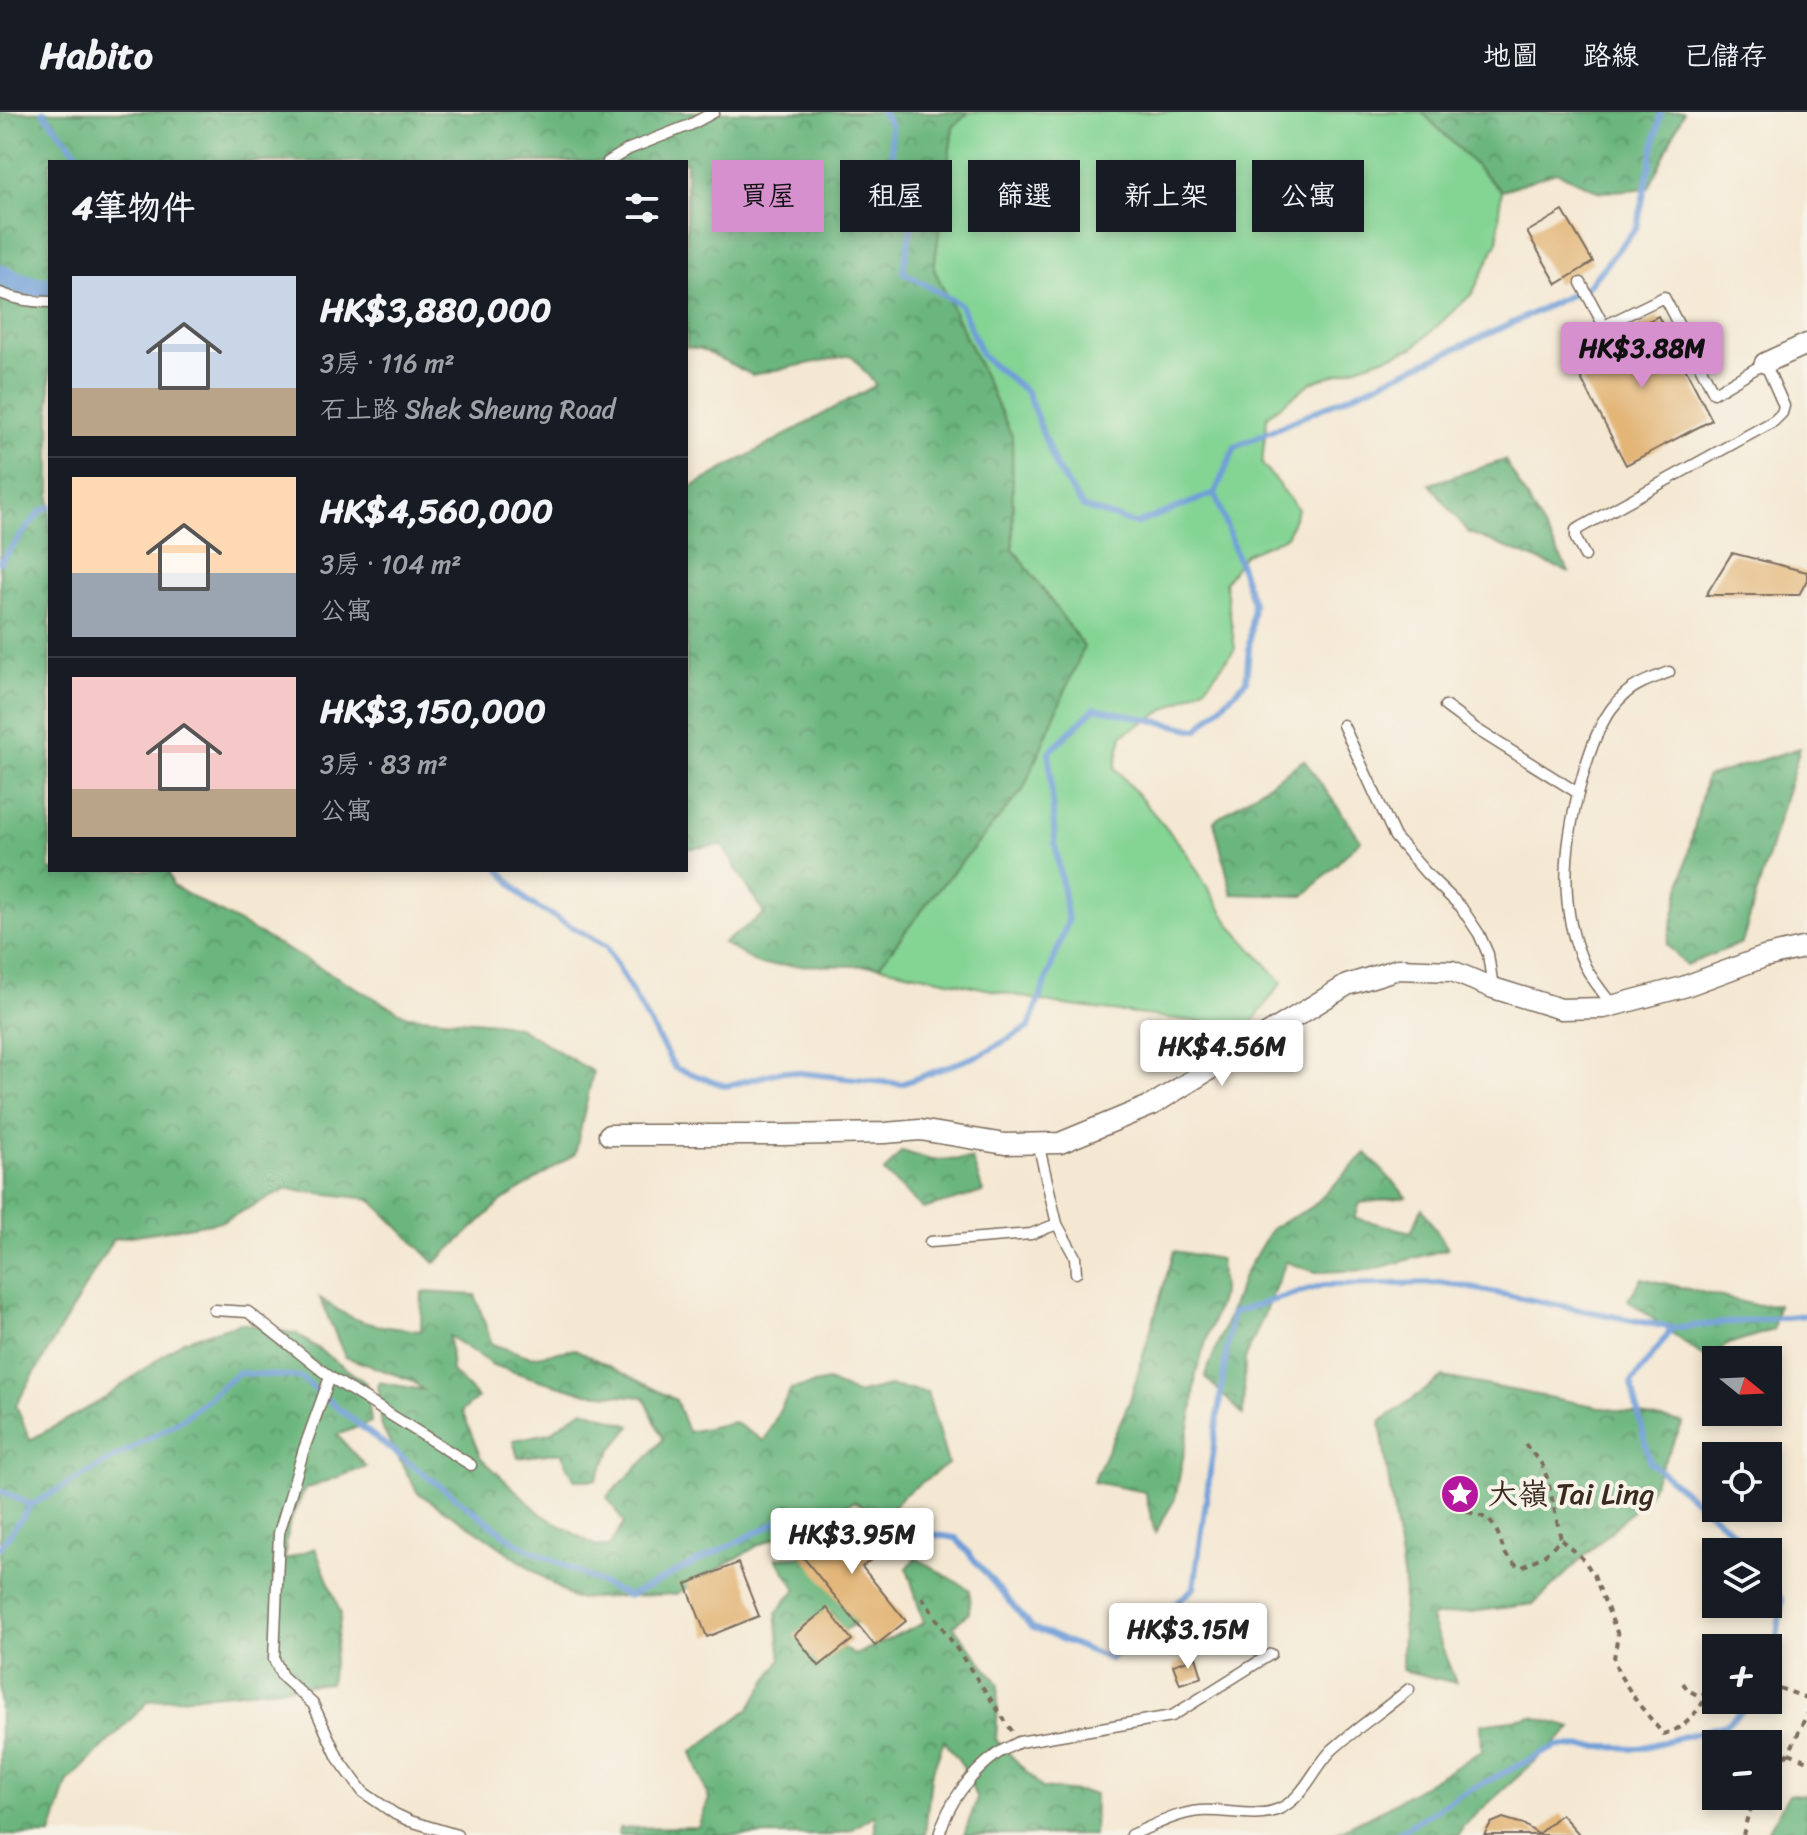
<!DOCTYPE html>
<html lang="zh-TW">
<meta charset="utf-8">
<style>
body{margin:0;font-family:Sriracha,"LXGW WenKai TC",sans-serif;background:#20242c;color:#f1f3f6;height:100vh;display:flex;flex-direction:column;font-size:30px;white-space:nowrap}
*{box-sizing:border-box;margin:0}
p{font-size:26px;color:#9ea1a6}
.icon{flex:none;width:44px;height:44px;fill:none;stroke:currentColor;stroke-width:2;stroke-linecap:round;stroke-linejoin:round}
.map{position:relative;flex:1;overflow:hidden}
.sheet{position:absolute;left:48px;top:48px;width:640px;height:712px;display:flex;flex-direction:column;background:#171b24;border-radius:0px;box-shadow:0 4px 12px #0003}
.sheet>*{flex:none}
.guide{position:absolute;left:712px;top:48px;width:760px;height:72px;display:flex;gap:16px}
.needle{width:52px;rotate:108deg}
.tools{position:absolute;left:1702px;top:1234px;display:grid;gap:16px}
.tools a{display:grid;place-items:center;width:80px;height:80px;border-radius:0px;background:#171b24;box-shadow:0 4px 12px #0003;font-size:40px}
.price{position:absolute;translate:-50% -68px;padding:0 18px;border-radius:8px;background:#fff;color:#222;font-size:26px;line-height:52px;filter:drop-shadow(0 2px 4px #0008)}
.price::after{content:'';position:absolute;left:50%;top:48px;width:24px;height:18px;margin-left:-12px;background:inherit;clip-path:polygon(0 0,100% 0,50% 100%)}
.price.active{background:#d690ce;color:#111}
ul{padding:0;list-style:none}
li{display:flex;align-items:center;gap:24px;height:200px;padding:0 24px}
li+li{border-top:2px solid #363941}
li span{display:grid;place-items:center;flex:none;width:224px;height:160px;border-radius:0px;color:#555}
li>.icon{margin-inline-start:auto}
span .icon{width:96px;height:96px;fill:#fffc;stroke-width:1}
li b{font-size:34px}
h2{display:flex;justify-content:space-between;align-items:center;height:96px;padding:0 24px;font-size:34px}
.pill{padding:0 28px;border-radius:0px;background:#171b24;box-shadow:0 4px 12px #0003;font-size:28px;line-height:72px}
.pill.active{background:#d690ce;color:#111}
header{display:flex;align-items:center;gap:48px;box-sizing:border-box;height:112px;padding:0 40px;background:#171b24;border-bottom:2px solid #363941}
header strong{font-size:38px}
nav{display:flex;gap:44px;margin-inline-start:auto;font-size:28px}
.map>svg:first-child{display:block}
.grass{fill:#84d494;stroke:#607f59;stroke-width:2}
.forest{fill:url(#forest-crowns);stroke:#53704e;stroke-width:2;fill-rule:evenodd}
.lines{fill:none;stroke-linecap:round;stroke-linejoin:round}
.stream{stroke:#6f9ed8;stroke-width:6}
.canal{stroke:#6f9ed8;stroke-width:22}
.building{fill:#e3b678}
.lane-casing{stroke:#7c6c5d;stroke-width:13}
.street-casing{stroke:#7c6c5d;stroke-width:23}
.path{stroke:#7c6c5d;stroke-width:4;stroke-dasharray:6 6;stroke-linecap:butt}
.lane{stroke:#fff;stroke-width:10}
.street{stroke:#fff;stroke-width:20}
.labels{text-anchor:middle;stroke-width:8;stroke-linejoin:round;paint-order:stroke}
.poi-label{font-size:30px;fill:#3b2a1e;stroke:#f7f3e8;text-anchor:start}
</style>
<header>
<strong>Habito</strong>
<nav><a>地圖</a><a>路線</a><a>已儲存</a></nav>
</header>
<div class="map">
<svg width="1807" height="1723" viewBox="0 0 1807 1723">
<defs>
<pattern id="forest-crowns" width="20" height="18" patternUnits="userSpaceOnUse" patternTransform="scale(2)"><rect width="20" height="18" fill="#6bb67e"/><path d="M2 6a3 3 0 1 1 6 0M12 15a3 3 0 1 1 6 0" fill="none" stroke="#599467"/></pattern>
</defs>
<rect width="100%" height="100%" fill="#f7f3e8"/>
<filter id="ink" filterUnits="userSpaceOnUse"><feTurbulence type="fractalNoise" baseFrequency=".0125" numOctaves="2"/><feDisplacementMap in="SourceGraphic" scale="16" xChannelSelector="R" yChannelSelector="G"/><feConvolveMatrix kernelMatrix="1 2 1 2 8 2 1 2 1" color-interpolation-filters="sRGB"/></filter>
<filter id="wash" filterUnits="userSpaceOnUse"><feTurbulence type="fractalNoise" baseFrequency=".006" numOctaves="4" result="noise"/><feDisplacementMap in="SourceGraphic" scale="32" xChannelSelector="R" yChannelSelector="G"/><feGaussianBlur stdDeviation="1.8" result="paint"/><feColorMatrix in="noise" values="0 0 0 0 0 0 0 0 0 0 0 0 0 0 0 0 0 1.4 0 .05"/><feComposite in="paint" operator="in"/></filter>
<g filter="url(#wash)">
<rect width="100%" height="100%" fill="#f4e8d3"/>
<path class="grass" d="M969,0H1422L1501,79L1498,129L1472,182L1413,236L1312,270L1267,304L1262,352L1298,397L1286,425L1245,442L1225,470L1235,537L1206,574L1122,623L1115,656L1184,737L1231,814L1282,870L1248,916L1056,892L879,854L935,781L1084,535L1013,436L1012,324L934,157L953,15Z"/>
<g class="forest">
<path d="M0,0H969L953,15L934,157L1012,324L1013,436L1084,535L1023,678L935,781L879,854L760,853L723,831L764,802L722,733L686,737V378L876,273L851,243L752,263L701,237L686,235V50H50V758H168L173,774L407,904L497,911L518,915L593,960L575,1042L501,1090L435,1151L370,1087L286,1077L223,1109L113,1127L16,1293L30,1328L99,1290L183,1229L241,1211L297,1222L366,1271L371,1310L337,1323L366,1355L305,1377L289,1411L284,1448L315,1436L341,1502L330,1571L149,1589L67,1671L51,1723H0Z"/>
<path d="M1422,0H1684L1649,76L1601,80L1556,60L1501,79Z"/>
<path d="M1505,348L1569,460L1469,421L1430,372Z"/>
<path d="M1800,636L1742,831L1686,853L1667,833L1706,665Z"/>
<path d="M1304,648L1361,728L1304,784L1232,782L1214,709Z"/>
<path d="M902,1039L931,1048L972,1047L983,1080L923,1097L884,1060Z"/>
<path d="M1366,1041L1407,1085L1360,1091L1355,1106L1411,1120L1422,1096L1448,1137L1371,1158L1316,1160L1286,1150L1245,1247L1243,1303L1205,1265L1245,1161L1272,1116L1312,1095Z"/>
<path d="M1174,1139L1220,1147L1222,1181L1196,1260L1193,1294L1175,1387L1155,1421L1145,1380L1093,1370L1129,1291Z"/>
<path d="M1642,1166L1755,1193L1778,1192L1773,1218L1728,1232L1708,1248L1628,1188Z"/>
<path d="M422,1180L475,1183L492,1232L531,1245L575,1237L676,1288L688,1320L734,1310L764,1329L791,1277L828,1269L857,1282L889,1274L927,1280L948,1352L901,1385L886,1406L854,1389L759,1433L676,1482L574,1487L486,1425L418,1381L382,1316L378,1270L423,1278L411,1268L345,1245L320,1186C358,1214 376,1214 421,1219ZM449,1224L493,1253L539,1268L586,1281L644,1285L663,1327L647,1346L607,1385L624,1411L609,1435L596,1434L541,1402L481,1346L462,1299L478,1286L452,1260Z"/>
<path d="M1443,1265L1683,1311L1646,1386L1534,1492L1430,1505L1456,1571L1402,1558L1404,1469L1380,1310Z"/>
<path d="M583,1297L631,1314L612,1337L596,1368H575L561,1340L518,1346L513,1328L549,1321Z"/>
<path d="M822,1443L875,1500L828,1528L855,1543L924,1511L907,1456L916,1446L970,1478L969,1501L953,1514L999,1572L996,1628L1042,1676L1095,1682L1094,1723H964L977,1687L963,1654L944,1628L931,1664L925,1723H875V1703L851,1718L830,1723H618L619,1716L698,1715L709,1687L692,1640L749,1597L781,1547L776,1501L796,1477L776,1446Z"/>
<path d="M1533,1605L1572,1616L1463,1714L1459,1723H1331L1382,1698L1482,1639L1481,1612Z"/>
<path d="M1789,1682L1807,1683V1723H1766Z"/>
</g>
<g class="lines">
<g class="stream">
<path d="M43,0L85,50"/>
<path d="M882,0L890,12L895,76L915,93L903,160L961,193L982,244L1027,280L1056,355L1083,395L1136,412L1215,381L1235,335L1504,215L1587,175L1637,115L1661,0"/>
<path d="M0,450L41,399L50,395"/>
<path d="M500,758L528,790L606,834L675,956L726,974L783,959L901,972L982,942L1029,915L1068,809L1055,731L1049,640L1095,596L1197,618L1246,569L1253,491L1215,381"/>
<path d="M0,1378L31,1393L181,1308L238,1261L300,1265L368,1320L517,1431L628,1484L796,1401L956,1426L1031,1515L1110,1547L1194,1476L1232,1201L1323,1173L1446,1171L1673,1216"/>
<path d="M0,1435L31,1393"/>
<path d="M1749,1440L1740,1426L1650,1350L1631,1271L1673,1216L1807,1203"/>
<path d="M1768,1468L1782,1488L1770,1577L1768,1579"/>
<path d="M1395,1723L1456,1685L1557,1634L1641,1636L1725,1613L1756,1588"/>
</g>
<path class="canal" d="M0,163C17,170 32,178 50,175"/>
</g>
<g id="blocks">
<g class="building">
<path d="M1563,99L1593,150L1557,172L1527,120Z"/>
<path d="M1658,204L1712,308L1626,353L1572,249Z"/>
<path d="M1732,441L1807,460V468L1799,483H1706Z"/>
<path d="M832,1403L860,1437L887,1415L897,1427L862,1455L906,1509L875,1534L794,1434Z"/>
<path d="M738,1451L759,1504L707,1525L686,1472Z"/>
<path d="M827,1496L852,1528L819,1554L794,1523Z"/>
<path d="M1196,1545L1202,1565L1180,1572L1173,1553Z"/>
<path d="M1561,1702L1580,1723H1484L1491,1711L1503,1706L1523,1712L1538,1722Z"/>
</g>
</g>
</g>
<g filter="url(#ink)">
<use href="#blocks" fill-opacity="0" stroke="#7c6c5d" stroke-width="2"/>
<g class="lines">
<g class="lane-casing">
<g id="lane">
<path d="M608,50L629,37L690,13L714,0"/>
<path d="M1581,171L1604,214"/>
<path d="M0,181C17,188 31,190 50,190"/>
<path d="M1579,226L1664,185L1714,281L1765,251L1784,294L1782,301L1774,309L1576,418V427L1585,444"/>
<path d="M1445,594L1476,617L1578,681"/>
<path d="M1343,613L1395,725L1426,761L1461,795L1479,822L1488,842L1493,876"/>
<path d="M1613,894C1603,881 1593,869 1585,854C1555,792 1566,720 1585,656C1593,630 1603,601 1625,582C1637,571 1654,566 1669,560"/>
<path d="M1038,1031L1057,1112L1075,1145L1076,1161"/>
<path d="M930,1130L1031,1122L1057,1112"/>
<path d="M214,1198L248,1200L330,1265"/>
<path d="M457,1723L410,1709L395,1702L363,1680L338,1646L313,1592L282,1564L274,1547L279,1421L304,1337L330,1265L471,1353"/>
<path d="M939,1723C948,1691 970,1662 997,1642C1004,1637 1012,1634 1019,1630L1172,1604L1271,1542"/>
<path d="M1131,1723C1153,1714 1176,1701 1200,1699C1226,1697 1256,1707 1279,1697C1305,1685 1313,1657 1332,1638C1356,1616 1384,1598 1409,1577"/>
</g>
</g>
<g class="street-casing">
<g id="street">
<path d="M1765,251L1807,232"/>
<path d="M609,1023H783L885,1021L920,1018L1005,1032L1060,1031L1152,993L1347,873L1398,857L1452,859L1493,876L1561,897L1604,896L1683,875L1764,845L1807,835"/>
</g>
</g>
<g class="path">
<path d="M1525,1332L1543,1354L1548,1369L1561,1427"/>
<path d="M1448,1386C1453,1390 1458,1395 1464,1398C1473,1403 1487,1403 1493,1413C1505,1430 1498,1443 1521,1456L1544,1443L1561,1427L1583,1447L1594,1463L1618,1523L1614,1546L1618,1560L1637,1590L1663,1622C1689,1615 1696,1600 1710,1580"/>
<path d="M922,1485L1012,1619"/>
<path d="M1683,1571L1688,1578L1699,1584L1716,1578"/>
<path d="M1768,1572L1807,1586"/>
<path d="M1789,1641L1807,1649"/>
<path d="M1768,1662L1789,1641L1807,1602"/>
<path d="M1743,1723L1748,1703L1757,1684"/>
</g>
<use href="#lane" class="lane"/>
<use href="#street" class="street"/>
</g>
</g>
<defs>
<g id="sight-disc" transform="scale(2)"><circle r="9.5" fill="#b5179e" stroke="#f7f3e8"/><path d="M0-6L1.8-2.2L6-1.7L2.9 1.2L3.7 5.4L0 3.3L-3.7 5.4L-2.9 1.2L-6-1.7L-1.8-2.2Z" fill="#fff"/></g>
</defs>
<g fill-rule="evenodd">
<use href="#sight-disc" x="1460" y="1382"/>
</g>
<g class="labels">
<g class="poi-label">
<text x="1488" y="1392">大嶺 Tai Ling</text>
</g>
</g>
</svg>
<div class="tools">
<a><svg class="needle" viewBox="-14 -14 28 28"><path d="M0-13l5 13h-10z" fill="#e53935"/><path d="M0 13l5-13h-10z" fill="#9ea1a6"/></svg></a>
<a><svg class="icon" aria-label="locate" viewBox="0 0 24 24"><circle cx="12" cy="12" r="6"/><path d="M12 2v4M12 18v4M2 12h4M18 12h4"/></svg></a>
<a><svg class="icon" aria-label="layers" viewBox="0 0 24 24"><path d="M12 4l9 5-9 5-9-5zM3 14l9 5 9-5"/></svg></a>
<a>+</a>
<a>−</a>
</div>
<b class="price active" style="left:1642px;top:278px">HK$3.88M</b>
<b class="price" style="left:1222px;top:976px">HK$4.56M</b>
<b class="price" style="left:852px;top:1464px">HK$3.95M</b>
<b class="price" style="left:1188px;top:1559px">HK$3.15M</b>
<div class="guide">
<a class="pill active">買屋</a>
<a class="pill">租屋</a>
<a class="pill">篩選</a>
<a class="pill">新上架</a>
<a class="pill">公寓</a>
</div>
<section class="sheet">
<h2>4筆物件<svg class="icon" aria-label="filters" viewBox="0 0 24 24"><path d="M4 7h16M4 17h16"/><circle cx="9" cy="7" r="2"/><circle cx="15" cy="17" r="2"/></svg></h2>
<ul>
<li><span style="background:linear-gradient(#c9d6e8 70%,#b9a48a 0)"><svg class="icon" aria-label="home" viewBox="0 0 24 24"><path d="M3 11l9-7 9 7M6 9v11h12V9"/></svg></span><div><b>HK$3,880,000</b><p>3房 · 116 m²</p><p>石上路 Shek Sheung Road</p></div></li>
<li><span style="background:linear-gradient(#ffd9b3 60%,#9aa5b1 0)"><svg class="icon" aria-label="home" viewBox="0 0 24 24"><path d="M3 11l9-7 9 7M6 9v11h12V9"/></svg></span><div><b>HK$4,560,000</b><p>3房 · 104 m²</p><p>公寓</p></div></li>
<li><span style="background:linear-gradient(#f6c9c9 70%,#b9a48a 0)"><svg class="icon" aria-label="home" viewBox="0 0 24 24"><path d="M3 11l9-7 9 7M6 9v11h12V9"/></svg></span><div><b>HK$3,150,000</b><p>3房 · 83 m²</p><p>公寓</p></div></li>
</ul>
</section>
</div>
